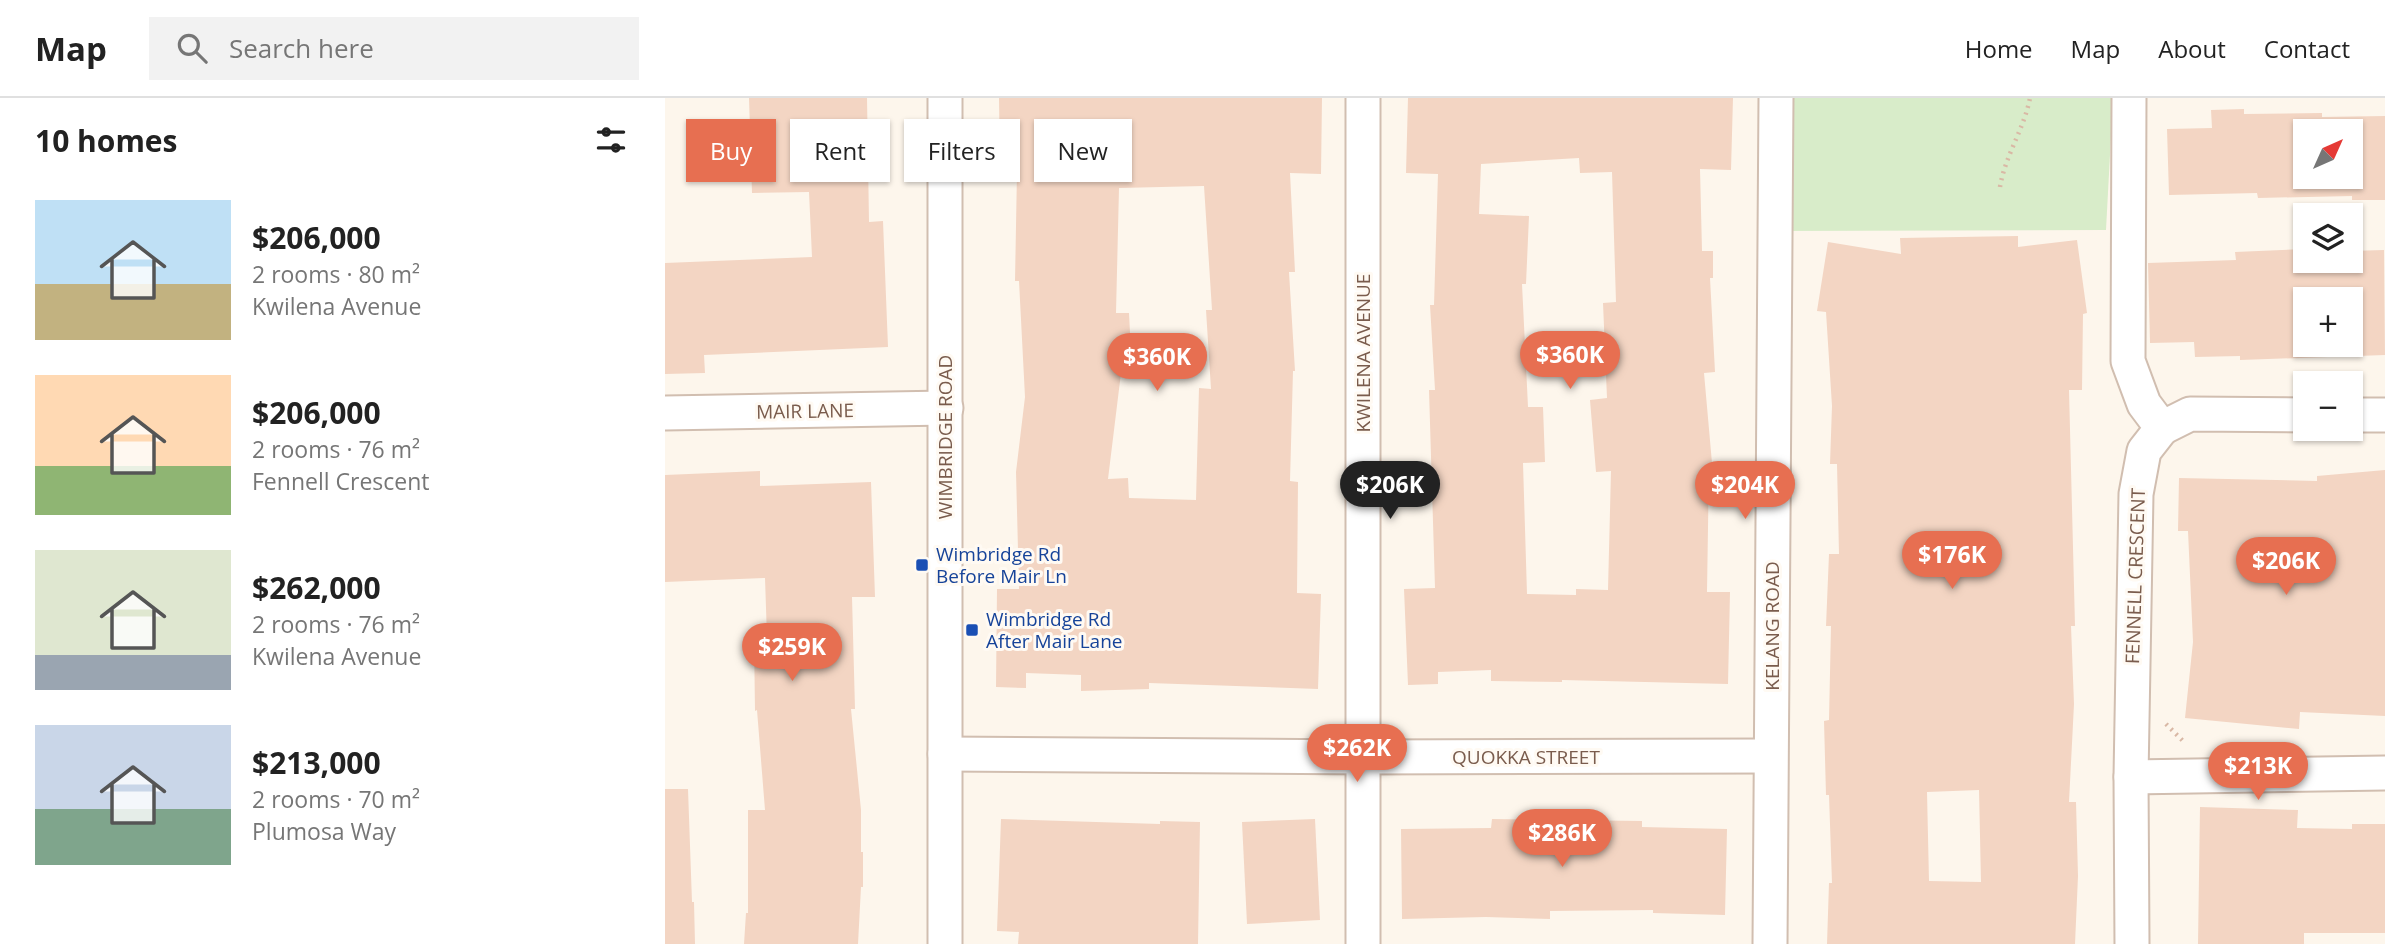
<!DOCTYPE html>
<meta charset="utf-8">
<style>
body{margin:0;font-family:"Open Sans",sans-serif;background:#f2f2f2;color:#222;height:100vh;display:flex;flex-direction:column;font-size:26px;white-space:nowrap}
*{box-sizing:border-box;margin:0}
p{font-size:23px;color:#767676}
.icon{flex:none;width:38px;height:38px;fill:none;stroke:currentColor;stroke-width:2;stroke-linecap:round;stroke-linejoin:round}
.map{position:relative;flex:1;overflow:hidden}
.drawer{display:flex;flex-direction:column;background:#fff;width:665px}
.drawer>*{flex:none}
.banner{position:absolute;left:21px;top:21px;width:665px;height:63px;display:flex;gap:14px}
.needle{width:46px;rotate:45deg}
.controls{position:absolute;left:1628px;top:21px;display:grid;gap:14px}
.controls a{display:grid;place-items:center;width:70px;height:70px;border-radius:0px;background:#fff;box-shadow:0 2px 5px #0004;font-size:35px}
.price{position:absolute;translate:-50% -60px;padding:0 16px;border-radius:24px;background:#e76f51;color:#fff;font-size:23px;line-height:46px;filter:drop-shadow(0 2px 4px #0008)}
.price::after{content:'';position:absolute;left:50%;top:42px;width:21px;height:16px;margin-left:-10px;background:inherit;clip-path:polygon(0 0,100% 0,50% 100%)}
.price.current{background:#222;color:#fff}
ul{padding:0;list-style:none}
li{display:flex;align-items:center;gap:21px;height:175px;padding:0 35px}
li span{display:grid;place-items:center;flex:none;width:196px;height:140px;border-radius:0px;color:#555}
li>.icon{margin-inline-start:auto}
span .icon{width:84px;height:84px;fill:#fffc;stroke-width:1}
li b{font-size:30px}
h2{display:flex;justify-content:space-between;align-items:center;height:84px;padding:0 35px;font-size:30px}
.chip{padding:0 24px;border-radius:0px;background:#fff;box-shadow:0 2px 5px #0004;font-size:24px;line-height:63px}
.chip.current{background:#e76f51;color:#fff}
header{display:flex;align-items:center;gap:42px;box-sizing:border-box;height:98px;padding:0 35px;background:#fff;border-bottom:2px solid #e0e0e0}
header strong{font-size:33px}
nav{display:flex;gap:38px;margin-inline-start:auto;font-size:24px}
.search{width:490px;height:63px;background:#f2f2f2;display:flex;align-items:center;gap:18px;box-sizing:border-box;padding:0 24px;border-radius:0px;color:#767676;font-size:26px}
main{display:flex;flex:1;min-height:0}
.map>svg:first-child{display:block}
.green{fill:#d8ecc9}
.building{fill:#f3d5c3;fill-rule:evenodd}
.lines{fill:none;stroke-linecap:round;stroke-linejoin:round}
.minor-casing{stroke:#d1beb0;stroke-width:37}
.path{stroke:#d9b8a5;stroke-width:4.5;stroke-dasharray:2 5;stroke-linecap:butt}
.minor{stroke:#fff;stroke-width:33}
.transit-dot{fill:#1a4fb4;stroke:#fffaf3;stroke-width:2.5}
.labels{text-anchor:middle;stroke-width:6;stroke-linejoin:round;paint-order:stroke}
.street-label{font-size:19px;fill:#7a5c4d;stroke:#fffaf3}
.transit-label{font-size:19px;fill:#164399;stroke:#fffaf3;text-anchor:start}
</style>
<header>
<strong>Map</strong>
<div class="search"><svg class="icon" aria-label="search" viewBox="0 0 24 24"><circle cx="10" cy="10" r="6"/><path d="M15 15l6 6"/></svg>Search here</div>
<nav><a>Home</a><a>Map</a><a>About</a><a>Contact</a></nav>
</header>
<main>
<section class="drawer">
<h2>10 homes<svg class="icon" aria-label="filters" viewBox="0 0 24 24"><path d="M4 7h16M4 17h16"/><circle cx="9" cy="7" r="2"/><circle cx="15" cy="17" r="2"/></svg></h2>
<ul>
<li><span style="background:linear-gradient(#bfe0f5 60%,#c2b280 0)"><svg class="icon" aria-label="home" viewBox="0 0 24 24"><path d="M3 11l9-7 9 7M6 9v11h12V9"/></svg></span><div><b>$206,000</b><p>2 rooms · 80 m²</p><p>Kwilena Avenue</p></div></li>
<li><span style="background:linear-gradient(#ffd9b3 65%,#8fb573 0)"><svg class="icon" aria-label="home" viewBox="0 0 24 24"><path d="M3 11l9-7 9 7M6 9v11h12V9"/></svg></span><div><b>$206,000</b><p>2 rooms · 76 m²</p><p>Fennell Crescent</p></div></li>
<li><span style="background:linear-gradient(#dfe7d0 75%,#9aa5b1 0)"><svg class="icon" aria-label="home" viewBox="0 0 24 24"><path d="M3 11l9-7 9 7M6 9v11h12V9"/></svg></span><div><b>$262,000</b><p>2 rooms · 76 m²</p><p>Kwilena Avenue</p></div></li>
<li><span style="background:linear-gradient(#c9d6e8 60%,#7fa58c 0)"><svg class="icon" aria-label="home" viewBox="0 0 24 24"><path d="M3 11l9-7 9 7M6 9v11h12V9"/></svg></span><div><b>$213,000</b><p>2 rooms · 70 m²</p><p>Plumosa Way</p></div></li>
</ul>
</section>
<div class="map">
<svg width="1720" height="846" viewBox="0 0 1720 846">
<rect width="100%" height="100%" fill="#fdf6ec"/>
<path class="green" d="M1110,0H1448L1441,132L1110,133Z"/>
<g class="building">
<path d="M84,0H202L204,124L218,123L223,249L39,257L40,275L0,276V165L147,159L144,94L87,95Z"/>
<path d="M334,0H657L656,76L625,75L630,174H624L630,273H628L625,383L633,384L632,495L656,496L653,591L484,585V591L416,593V577L361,575V590L331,589L332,491H354L351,374L360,299L354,183H350L352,73H335ZM539,88L547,212H541L546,291L534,290L531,402L464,400L463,380L443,381L456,275L467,274L464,215H451L454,90Z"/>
<path d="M743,0H1068L1066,72L1035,71L1037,153H1048V180H1045L1050,274L1039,275L1047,365H1044L1042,494H1065L1063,586L897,582V584L826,583V572L773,574V586L743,587L739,491L770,490L764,292H770L765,207H769L773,76L741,75ZM914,60L915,75L947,74L951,204L938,205L942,300L925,302L931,374L946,373L943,492L911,491V497L862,496L858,365L880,364L878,309H863L857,186H861L864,118L814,116L816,66Z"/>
<path d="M1579,11V16L1657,15V19L1720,18V102H1687V98L1593,100L1592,95L1504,97L1502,31L1547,30L1546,12ZM1640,33H1685V79H1640Z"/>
<path d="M1353,138V149L1412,142L1422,215L1418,216L1417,292H1404L1410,528H1406L1409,606L1404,704H1411L1413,778L1410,846H1162L1164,785H1167L1164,697H1161L1159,623L1164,622L1166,528H1161L1164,456H1174L1172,366H1165L1167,308L1161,214L1152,213L1163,144L1236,156L1235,140ZM1314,692L1316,784L1264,783L1262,694Z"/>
<path d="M1640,151V163H1685V153L1719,152L1720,257L1575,262V258L1530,259L1529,244L1485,245L1483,165L1571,162L1570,154ZM1640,201H1685V247H1640Z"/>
<path d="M1720,372V618L1635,614L1634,631L1520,620L1528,544L1523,433H1513L1514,380L1652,383V378Z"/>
<path d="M95,373V388L206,384L210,499H187L190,611H186L196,712V754H198V789H196L193,846H79L81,815H83V712H100L92,612L90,613L89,540H102L100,480L0,484V377Z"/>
<path d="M0,691H23L27,804H29L30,846H0Z"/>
<path d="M1535,709L1633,712L1632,730L1687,731V726H1720V835H1639V846H1533Z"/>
<path d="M336,721L495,726V723L535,724L533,846H353L354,834L332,833Z"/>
<path d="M650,721L655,822L582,826L577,724Z"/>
<path d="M827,721L977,723V729L1062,731L1060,817L988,815V812L885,813V821L821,819L737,821L736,731L826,730Z"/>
</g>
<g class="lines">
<g class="minor-casing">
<g id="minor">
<path d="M280,0V846"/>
<path d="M698,0V846"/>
<path d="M1464,0L1463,263L1479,306L1497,330L1479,353L1471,396L1466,679L1467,846"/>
<path d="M0,315L281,310"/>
<path d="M1685,317H1720"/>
<path d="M1497,330L1525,316L1640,317"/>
<path d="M280,656L698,659L1105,658"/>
<path d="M1466,679L1720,675"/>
<path d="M1105,846L1111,0"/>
</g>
</g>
<g class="path">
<path d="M1335,89C1340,58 1359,31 1365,0"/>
<path d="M1501,626L1519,644"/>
</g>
<use href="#minor" class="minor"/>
</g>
<g class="transit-dot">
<rect x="250" y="460" width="14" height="14" rx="3.5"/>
<rect x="300" y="525" width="14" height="14" rx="3.5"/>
</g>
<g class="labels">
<g class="street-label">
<text transform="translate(698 255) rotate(-90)" y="7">KWILENA AVENUE</text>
<text transform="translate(140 313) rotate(-1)" y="7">MAIR LANE</text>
<text transform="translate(280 339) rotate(-90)" y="7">WIMBRIDGE ROAD</text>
<text transform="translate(1470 478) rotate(-88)" y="7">FENNELL CRESCENT</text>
<text transform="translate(1107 528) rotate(-90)" y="7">KELANG ROAD</text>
<text x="861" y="666">QUOKKA STREET</text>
</g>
<g class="transit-label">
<text x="271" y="463">Wimbridge Rd<tspan x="271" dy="22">Before Mair Ln</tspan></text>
<text x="321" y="528">Wimbridge Rd<tspan x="321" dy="22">After Mair Lane</tspan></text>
</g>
</g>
</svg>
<div class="controls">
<a><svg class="needle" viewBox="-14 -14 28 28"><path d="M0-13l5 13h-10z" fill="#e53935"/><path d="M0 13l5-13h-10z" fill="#767676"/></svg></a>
<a><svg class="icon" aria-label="layers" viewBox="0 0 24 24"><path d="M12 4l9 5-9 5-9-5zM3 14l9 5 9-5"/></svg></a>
<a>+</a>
<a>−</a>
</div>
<b class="price" style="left:905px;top:293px">$360K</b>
<b class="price" style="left:492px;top:295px">$360K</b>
<b class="price current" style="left:725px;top:423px">$206K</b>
<b class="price" style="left:1080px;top:423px">$204K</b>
<b class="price" style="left:1287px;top:493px">$176K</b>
<b class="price" style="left:1621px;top:499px">$206K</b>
<b class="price" style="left:127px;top:585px">$259K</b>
<b class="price" style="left:692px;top:686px">$262K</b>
<b class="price" style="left:1593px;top:704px">$213K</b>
<b class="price" style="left:897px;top:771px">$286K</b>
<div class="banner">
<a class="chip current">Buy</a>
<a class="chip">Rent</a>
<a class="chip">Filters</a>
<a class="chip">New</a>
</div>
</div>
</main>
